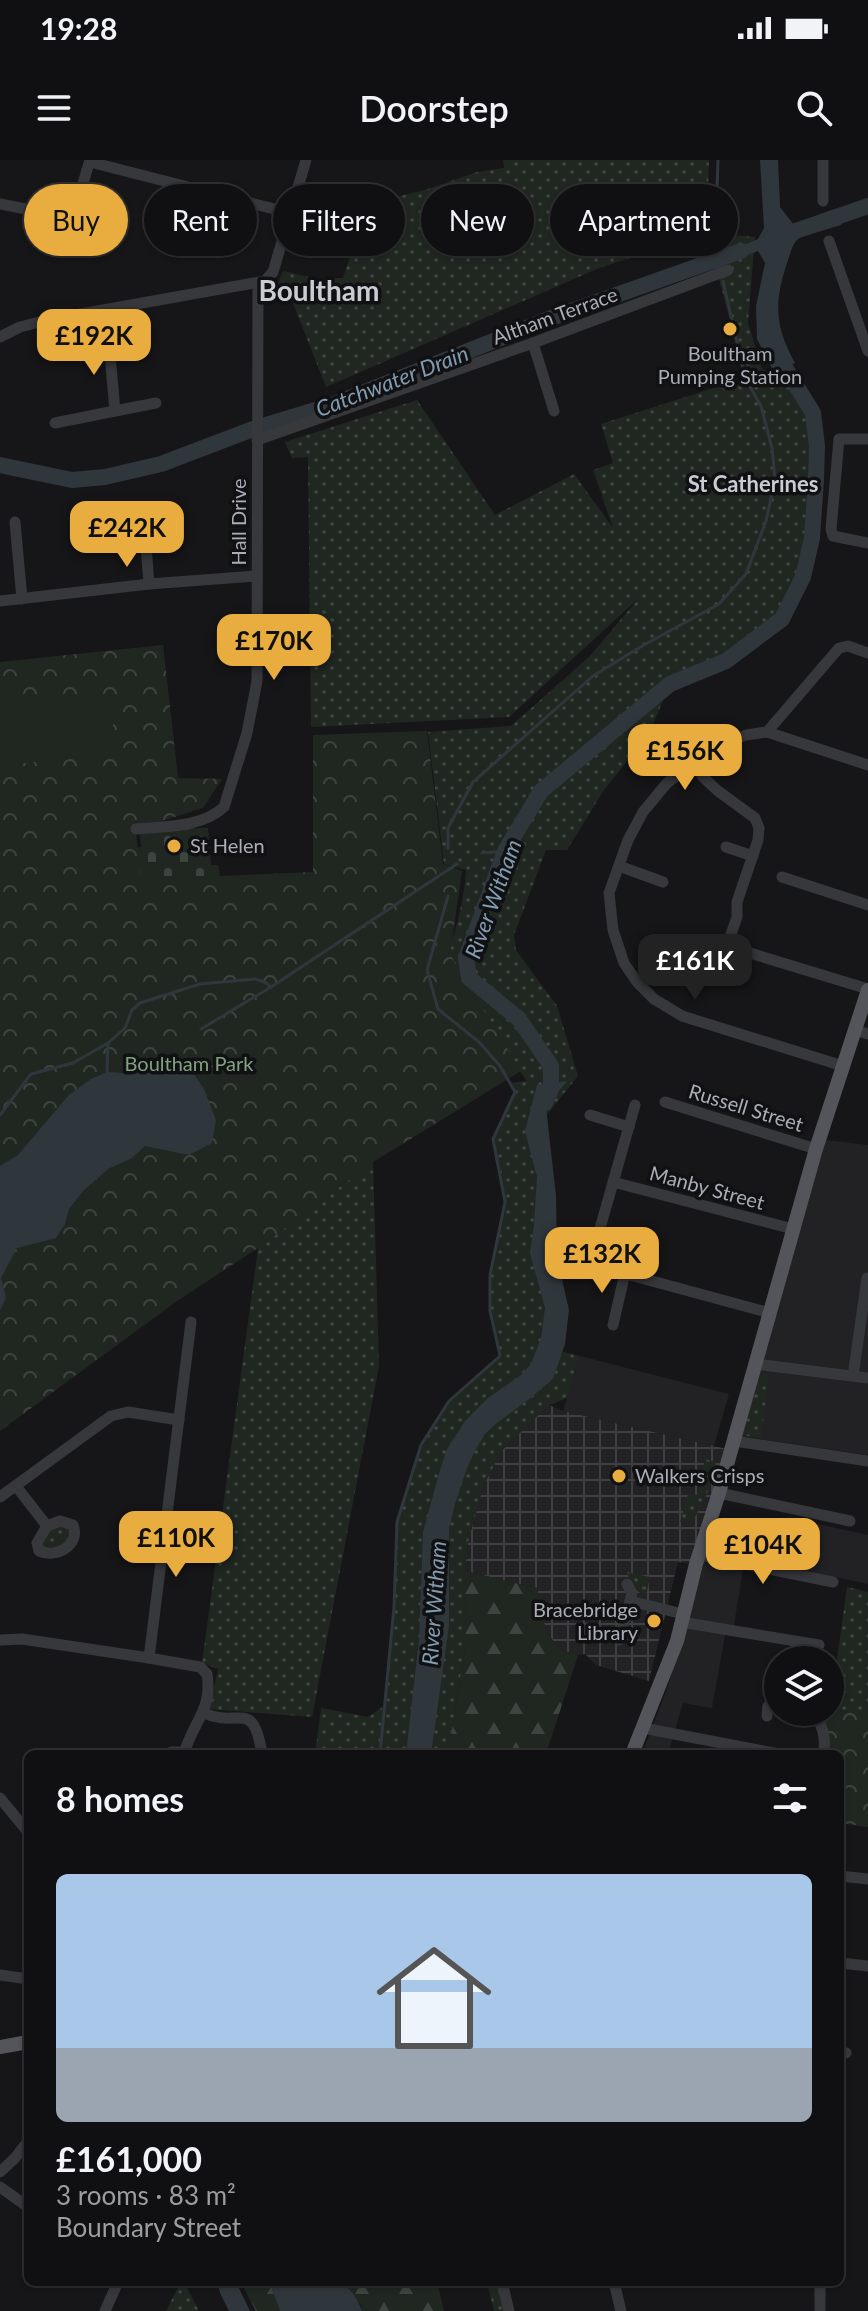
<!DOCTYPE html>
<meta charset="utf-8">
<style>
body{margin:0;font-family:Lato,sans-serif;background:#1e1e20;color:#f1f3f6;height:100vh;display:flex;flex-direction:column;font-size:30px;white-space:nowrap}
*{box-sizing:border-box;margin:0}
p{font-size:26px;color:#9c9d9f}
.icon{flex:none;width:44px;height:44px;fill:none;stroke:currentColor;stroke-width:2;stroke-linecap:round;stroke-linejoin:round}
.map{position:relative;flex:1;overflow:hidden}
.drawer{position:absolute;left:24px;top:1590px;width:820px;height:536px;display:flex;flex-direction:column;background:#101012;border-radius:12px;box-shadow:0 2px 6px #0004,0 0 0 2px #303032}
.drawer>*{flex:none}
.hud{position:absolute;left:24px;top:24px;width:820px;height:72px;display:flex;gap:16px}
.controls{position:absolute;left:764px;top:1486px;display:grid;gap:16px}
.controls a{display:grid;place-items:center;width:80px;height:80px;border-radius:50%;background:#101012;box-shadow:0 2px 6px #0004,0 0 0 2px #303032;font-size:40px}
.price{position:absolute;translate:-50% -68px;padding:0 18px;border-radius:16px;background:#e8ad3e;color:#111;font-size:26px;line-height:52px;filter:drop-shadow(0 2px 4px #0008)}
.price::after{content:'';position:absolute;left:50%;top:48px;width:24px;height:18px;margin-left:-12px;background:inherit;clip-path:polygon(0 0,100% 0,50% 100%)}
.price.active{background:#222;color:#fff}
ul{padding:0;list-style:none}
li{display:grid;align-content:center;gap:16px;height:424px;padding:0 32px}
li span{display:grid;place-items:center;height:248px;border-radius:12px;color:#555}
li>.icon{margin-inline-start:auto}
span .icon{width:144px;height:144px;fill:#fffc;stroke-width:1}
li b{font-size:34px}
h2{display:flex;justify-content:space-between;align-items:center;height:96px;padding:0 32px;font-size:34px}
.chip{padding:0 28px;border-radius:36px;background:#101012;box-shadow:0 2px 6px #0004,0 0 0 2px #303032;font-size:28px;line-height:72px}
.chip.active{background:#e8ad3e;color:#111}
.status{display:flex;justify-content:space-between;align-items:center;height:56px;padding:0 40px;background:#101012;direction:ltr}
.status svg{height:22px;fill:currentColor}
header{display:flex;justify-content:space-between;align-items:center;height:104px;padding:0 32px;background:#101012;font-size:36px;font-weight:600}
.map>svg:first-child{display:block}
.built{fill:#222225}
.industrial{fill:url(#industrial-grid)}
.grass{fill:url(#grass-dots)}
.forest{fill:url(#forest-firs)}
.cemetery{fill:url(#cemetery-stones)}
.park{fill:url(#park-crowns)}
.pitch{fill:#202721}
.water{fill:#2f373d}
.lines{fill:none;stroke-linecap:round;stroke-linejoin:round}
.stream{stroke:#2f373d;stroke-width:3}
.river{stroke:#2f373d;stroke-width:16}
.minor{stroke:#37383c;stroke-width:11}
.major{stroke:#53555b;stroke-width:14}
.poi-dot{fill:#e8ad3e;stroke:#111113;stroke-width:3}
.labels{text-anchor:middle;stroke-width:7;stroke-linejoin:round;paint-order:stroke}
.street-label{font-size:20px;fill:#a9adb7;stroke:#111113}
.poi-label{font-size:20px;fill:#a9adb7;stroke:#111113;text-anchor:start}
.park-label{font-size:20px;fill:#81a182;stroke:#111113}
.water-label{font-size:22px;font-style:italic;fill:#819bb0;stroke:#111113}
.neighbourhood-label{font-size:22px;font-weight:bold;fill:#c9ccd3;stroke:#111113}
.district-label{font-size:28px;font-weight:bold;fill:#c9ccd3;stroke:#111113}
</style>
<div class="status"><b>19:28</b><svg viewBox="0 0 49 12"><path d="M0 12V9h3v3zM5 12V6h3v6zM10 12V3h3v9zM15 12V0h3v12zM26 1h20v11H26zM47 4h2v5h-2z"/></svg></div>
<header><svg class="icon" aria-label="menu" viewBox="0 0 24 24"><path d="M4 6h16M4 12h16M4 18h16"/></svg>Doorstep<svg class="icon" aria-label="search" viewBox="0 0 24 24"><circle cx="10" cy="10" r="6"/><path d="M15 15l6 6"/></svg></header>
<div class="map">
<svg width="868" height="2151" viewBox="0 0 868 2151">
<defs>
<pattern id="industrial-grid" width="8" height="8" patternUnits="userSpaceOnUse" patternTransform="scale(2)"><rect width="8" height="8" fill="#222225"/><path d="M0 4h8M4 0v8" fill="none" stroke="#3f3f42"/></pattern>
<pattern id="grass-dots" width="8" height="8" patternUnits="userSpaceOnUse" patternTransform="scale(2)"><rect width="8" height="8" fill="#202721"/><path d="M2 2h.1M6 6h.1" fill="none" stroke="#3e443f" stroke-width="1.8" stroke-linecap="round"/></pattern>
<pattern id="forest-firs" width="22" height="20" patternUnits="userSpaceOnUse" patternTransform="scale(2)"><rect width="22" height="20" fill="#202721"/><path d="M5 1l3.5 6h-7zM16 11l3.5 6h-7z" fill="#3e443f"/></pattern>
<pattern id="cemetery-stones" width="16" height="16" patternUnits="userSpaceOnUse" patternTransform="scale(2)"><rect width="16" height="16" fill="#202721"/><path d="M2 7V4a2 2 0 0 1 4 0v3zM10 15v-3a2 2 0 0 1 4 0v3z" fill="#3e443f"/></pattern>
<pattern id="park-crowns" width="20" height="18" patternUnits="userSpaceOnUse" patternTransform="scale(2)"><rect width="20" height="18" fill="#202721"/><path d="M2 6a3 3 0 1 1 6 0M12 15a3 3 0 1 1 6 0" fill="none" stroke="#3e443f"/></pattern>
</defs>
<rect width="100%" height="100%" fill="#161618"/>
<g class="built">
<path d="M826,980L868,985V1295L740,1276Z"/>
<path d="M580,1196L729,1234L714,1286L563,1251Z"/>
<path d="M800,1360L868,1375V1424L790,1407Z"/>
<path d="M714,1370L732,1373L726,1400L744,1404L733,1471L726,1470L712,1548L683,1543L668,1594H642L667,1529Z"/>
</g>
<path class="industrial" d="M549,1245L563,1251L731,1290L696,1404L678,1402L649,1521L596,1505L585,1494L578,1495L558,1489L545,1468L537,1428L465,1411L468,1382L483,1326L502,1290Z"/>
<g class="grass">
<path d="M503,0H709L707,73L755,77L748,163L762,209L790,217L813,253L817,286L812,378L803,417L782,459L726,501L670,524L649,574L604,630L567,690H546L514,775L516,790L557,846L578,916L533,972L552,1189L580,1196L567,1238L549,1245L502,1290L483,1327L468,1382L465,1411L466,1483L448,1594H315L321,1548L368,1557L384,1546L394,1447L397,1362L421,1285L449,1241L500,1196L490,1151V1115L505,1042L493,979L515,932L510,923L527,921L443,806C455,774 464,743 466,710L444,704L428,572L511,566L589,497L639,438L509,557L311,567L308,297L292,298L285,282L417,240L495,355L574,314L613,368L593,310L613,303L601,264L745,218L707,73L599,108L326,227L291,138L277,125L283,111L313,118H343L367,44L425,30L477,12L504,8Z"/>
<path d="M373,1002L379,1206L312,1557L209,1549L218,1509L202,1503L258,1088Z"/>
<path d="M764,1214H769L761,1278L742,1275L757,1219Z"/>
<path d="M705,1299L716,1302L707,1334L693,1361L680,1362L688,1334L697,1335Z"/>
<path d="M60,1365H67L71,1376L61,1387L44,1391L42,1385L48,1371Z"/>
<path d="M627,1412L650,1417L646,1436C635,1432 630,1423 627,1412Z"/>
<path d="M847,1427L868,1432V1554L830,1550Z"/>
<path d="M181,2122H184L199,2151H166Z"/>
<path d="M487,2122H502L509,2151H494Z"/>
</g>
<g class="forest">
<path d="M465,1411L537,1428L545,1468L558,1489L578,1495L546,1594H448L466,1483Z"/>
<path d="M241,2122H272V2129L280,2151H256Z"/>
<path d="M337,2122H437L444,2151H362L361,2145Z"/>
</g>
<path class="cemetery" d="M208,668L211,705H218L225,743L66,702L141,687L139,669Z"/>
<g class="park">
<path d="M163,485L178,618L222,619L203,648L136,669L140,716H223L313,712V575L427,571L443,704L462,711L450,794L521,911L373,1002L258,1088L177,1141L0,1271V502Z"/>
<path d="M830,1550L868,1554V1667L840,1663V1594H825L829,1587L823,1558Z"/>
</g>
<path class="pitch" d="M110,535L116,595L0,605V545Z"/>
<g class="water">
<path d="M760,0H778L780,47L794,65L799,78C792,84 791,92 788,100C774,141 774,165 795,203L775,214L757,179L756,146L765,103L758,91L724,103L721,95L758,79L764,68Z"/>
<path d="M848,49L841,65L808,75L803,61L832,50Z"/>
<path d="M164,908H190L204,929L216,960L212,983L189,995L145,986L132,998L108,1009L83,1031L69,1049L65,1064L56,1078L17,1088L1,1118L6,1138L0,1150V1006L18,995L69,935L91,919L107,912L124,913Z"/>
<path d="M567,921L546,947L556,1036L557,1097L569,1150L565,1184L553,1219L528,1240L498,1262L485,1274L476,1289L467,1308L455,1344L449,1368V1466L431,1594H406L419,1480L423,1372L440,1310L447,1289L465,1261L488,1238L521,1215L531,1204L541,1178L545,1148L530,1093L534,1065L537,1017L525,971L537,925Z"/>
<path d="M218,2122H236L250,2151H229L220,2133Z"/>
<path d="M272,2122C287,2122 325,2119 338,2122C349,2125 359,2141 362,2151H280L272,2129Z"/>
</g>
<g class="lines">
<g class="stream">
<path d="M715,84L718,0"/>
<path d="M448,688V668L473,622L593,516L642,486L719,444L746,414L766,361L775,320L772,288L761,246L745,218L723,121"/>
<path d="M482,693L505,691"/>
<path d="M201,869L271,827L457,704"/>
<path d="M107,912L108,883L125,868L132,850L140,843L200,824L255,819L265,822L271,827"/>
<path d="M0,955L31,914L73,903L108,883"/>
<path d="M380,1594L394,1447L397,1362L421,1285L449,1241L500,1196L490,1151V1115L505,1042L493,979L515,932L500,906L479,882L438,849L427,810L448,736"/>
</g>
<g class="river">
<path d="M778,77L868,46"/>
<path d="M0,305L72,320L105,317L161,304L253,269L332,245L554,157L741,91"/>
<path d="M545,943L551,929V906L519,859L469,818L466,798L505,691L541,631L670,524L726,501L782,459L803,417L812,378L816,320L817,286L813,253L776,193"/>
</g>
<g class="minor">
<path d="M823,0V41"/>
<path d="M90,2L290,53"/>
<path d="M0,44L51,54L68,52L78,40L90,0"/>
<path d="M829,81L868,191"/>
<path d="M0,177L20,167L47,160L265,121L273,112L306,0"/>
<path d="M533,183L554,251"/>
<path d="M115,251L156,243"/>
<path d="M55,263L115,251L106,151"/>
<path d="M868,279H839L831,369L833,376L868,383"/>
<path d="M257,280L533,183L728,110"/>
<path d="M144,360L149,424"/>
<path d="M15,362L22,439"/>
<path d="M0,441L149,424L257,416"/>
<path d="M767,572L839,488L848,486L868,493"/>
<path d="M694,603L703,617L718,631L755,658L759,668L758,680L737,742V757L729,780L712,788"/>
<path d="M136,669C165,666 201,668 224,647L247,573L257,521L258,123"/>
<path d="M726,687L753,696"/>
<path d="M619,706L663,722"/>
<path d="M782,717L868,745"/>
<path d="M729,780L740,790L868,829"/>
<path d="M855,870L868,874"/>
<path d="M843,906L682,856L654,839L637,822L624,803L613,770L609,733L628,680L643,652L667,623L718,586L746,575L767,572L868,605"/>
<path d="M665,942L816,989"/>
<path d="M635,945L593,1093L596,1103L604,1108L770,1153"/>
<path d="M590,955L629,967"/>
<path d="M613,1022L793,1069"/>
<path d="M613,1165L625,1113"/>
<path d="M755,1204L868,1218"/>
<path d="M853,1216L867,1118"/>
<path d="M734,1281L868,1301"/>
<path d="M16,1326L47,1366"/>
<path d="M719,1333L850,1361"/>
<path d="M0,1337L111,1256L128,1252L179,1260"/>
<path d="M60,1361L73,1365C81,1385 56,1399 39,1391L37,1383L47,1366Z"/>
<path d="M700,1395L833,1422"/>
<path d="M627,1424L632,1433L630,1441"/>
<path d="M681,1462L819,1485"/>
<path d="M0,1480L22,1479L149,1498L191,1162"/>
<path d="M619,1480L630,1441L683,1454"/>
<path d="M149,1498L200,1507L207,1514C213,1550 192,1563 184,1594"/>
<path d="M812,1552C822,1561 827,1580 823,1594"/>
<path d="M204,1553C239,1569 253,1537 262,1594"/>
<path d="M767,1556L768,1546L778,1547"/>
<path d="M643,1568L779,1594"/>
<path d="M171,1592H184"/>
<path d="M0,1638L28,1672"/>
<path d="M840,1716L868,1719"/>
<path d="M840,1803L868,1806"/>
<path d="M0,1815L28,1819"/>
<path d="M840,1892L846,1893"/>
<path d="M0,2012L15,1998L28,1981"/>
<path d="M0,2027L28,2047"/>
<path d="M502,2122L509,2151"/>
<path d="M614,2122L621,2151"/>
<path d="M105,2151L118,2122"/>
<path d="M820,2151V2122"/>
</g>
<g class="major">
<path d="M632,1594L677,1481L696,1404L719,1333L816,989L868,830"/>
<path d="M0,1887L28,1882"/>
</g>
</g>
<g class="poi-dot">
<circle cx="730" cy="169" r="8"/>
<circle cx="174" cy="686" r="8"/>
<circle cx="619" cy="1316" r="8"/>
<circle cx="654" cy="1461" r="8"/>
</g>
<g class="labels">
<g class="street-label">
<text transform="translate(555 156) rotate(-20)" y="7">Altham Terrace</text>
<text transform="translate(239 362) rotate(-90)" y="7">Hall Drive</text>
<text transform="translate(746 948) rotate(17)" y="7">Russell Street</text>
<text transform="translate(707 1028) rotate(15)" y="7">Manby Street</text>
</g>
<g class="poi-label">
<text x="730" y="201" text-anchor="middle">Boultham<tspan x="730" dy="23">Pumping Station</tspan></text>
<text x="190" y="693">St Helen</text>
<text x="635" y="1323">Walkers Crisps</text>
<text x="638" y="1457" text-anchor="end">Bracebridge<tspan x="638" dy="23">Library</tspan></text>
</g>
<g class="park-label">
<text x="189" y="911">Boultham Park</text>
</g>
<g class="water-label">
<text transform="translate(392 221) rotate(-21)" y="8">Catchwater Drain</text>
<text transform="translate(493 739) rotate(-70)" y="8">River Witham</text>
<text transform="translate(434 1443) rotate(-86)" y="8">River Witham</text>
</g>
<g class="neighbourhood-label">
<text x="753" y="332">St Catherines</text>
</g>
<g class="district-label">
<text x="319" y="141">Boultham</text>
</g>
</g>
</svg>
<div class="controls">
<a><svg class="icon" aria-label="layers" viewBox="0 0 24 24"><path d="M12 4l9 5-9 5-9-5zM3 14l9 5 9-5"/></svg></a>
</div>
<b class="price" style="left:94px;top:217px">£192K</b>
<b class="price" style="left:127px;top:409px">£242K</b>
<b class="price" style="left:274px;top:522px">£170K</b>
<b class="price" style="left:685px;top:632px">£156K</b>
<b class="price active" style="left:695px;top:842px">£161K</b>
<b class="price" style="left:602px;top:1135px">£132K</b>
<b class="price" style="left:176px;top:1419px">£110K</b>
<b class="price" style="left:763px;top:1426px">£104K</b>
<div class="hud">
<a class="chip active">Buy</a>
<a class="chip">Rent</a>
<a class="chip">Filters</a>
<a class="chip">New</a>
<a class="chip">Apartment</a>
</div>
<section class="drawer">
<h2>8 homes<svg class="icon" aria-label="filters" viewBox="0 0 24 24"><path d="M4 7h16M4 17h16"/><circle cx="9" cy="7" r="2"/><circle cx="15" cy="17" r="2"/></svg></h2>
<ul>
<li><span style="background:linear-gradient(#a9c7e8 70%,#9aa5b1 0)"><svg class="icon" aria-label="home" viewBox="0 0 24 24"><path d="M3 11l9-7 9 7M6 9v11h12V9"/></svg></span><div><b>£161,000</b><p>3 rooms · 83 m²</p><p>Boundary Street</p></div></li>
</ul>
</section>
</div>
